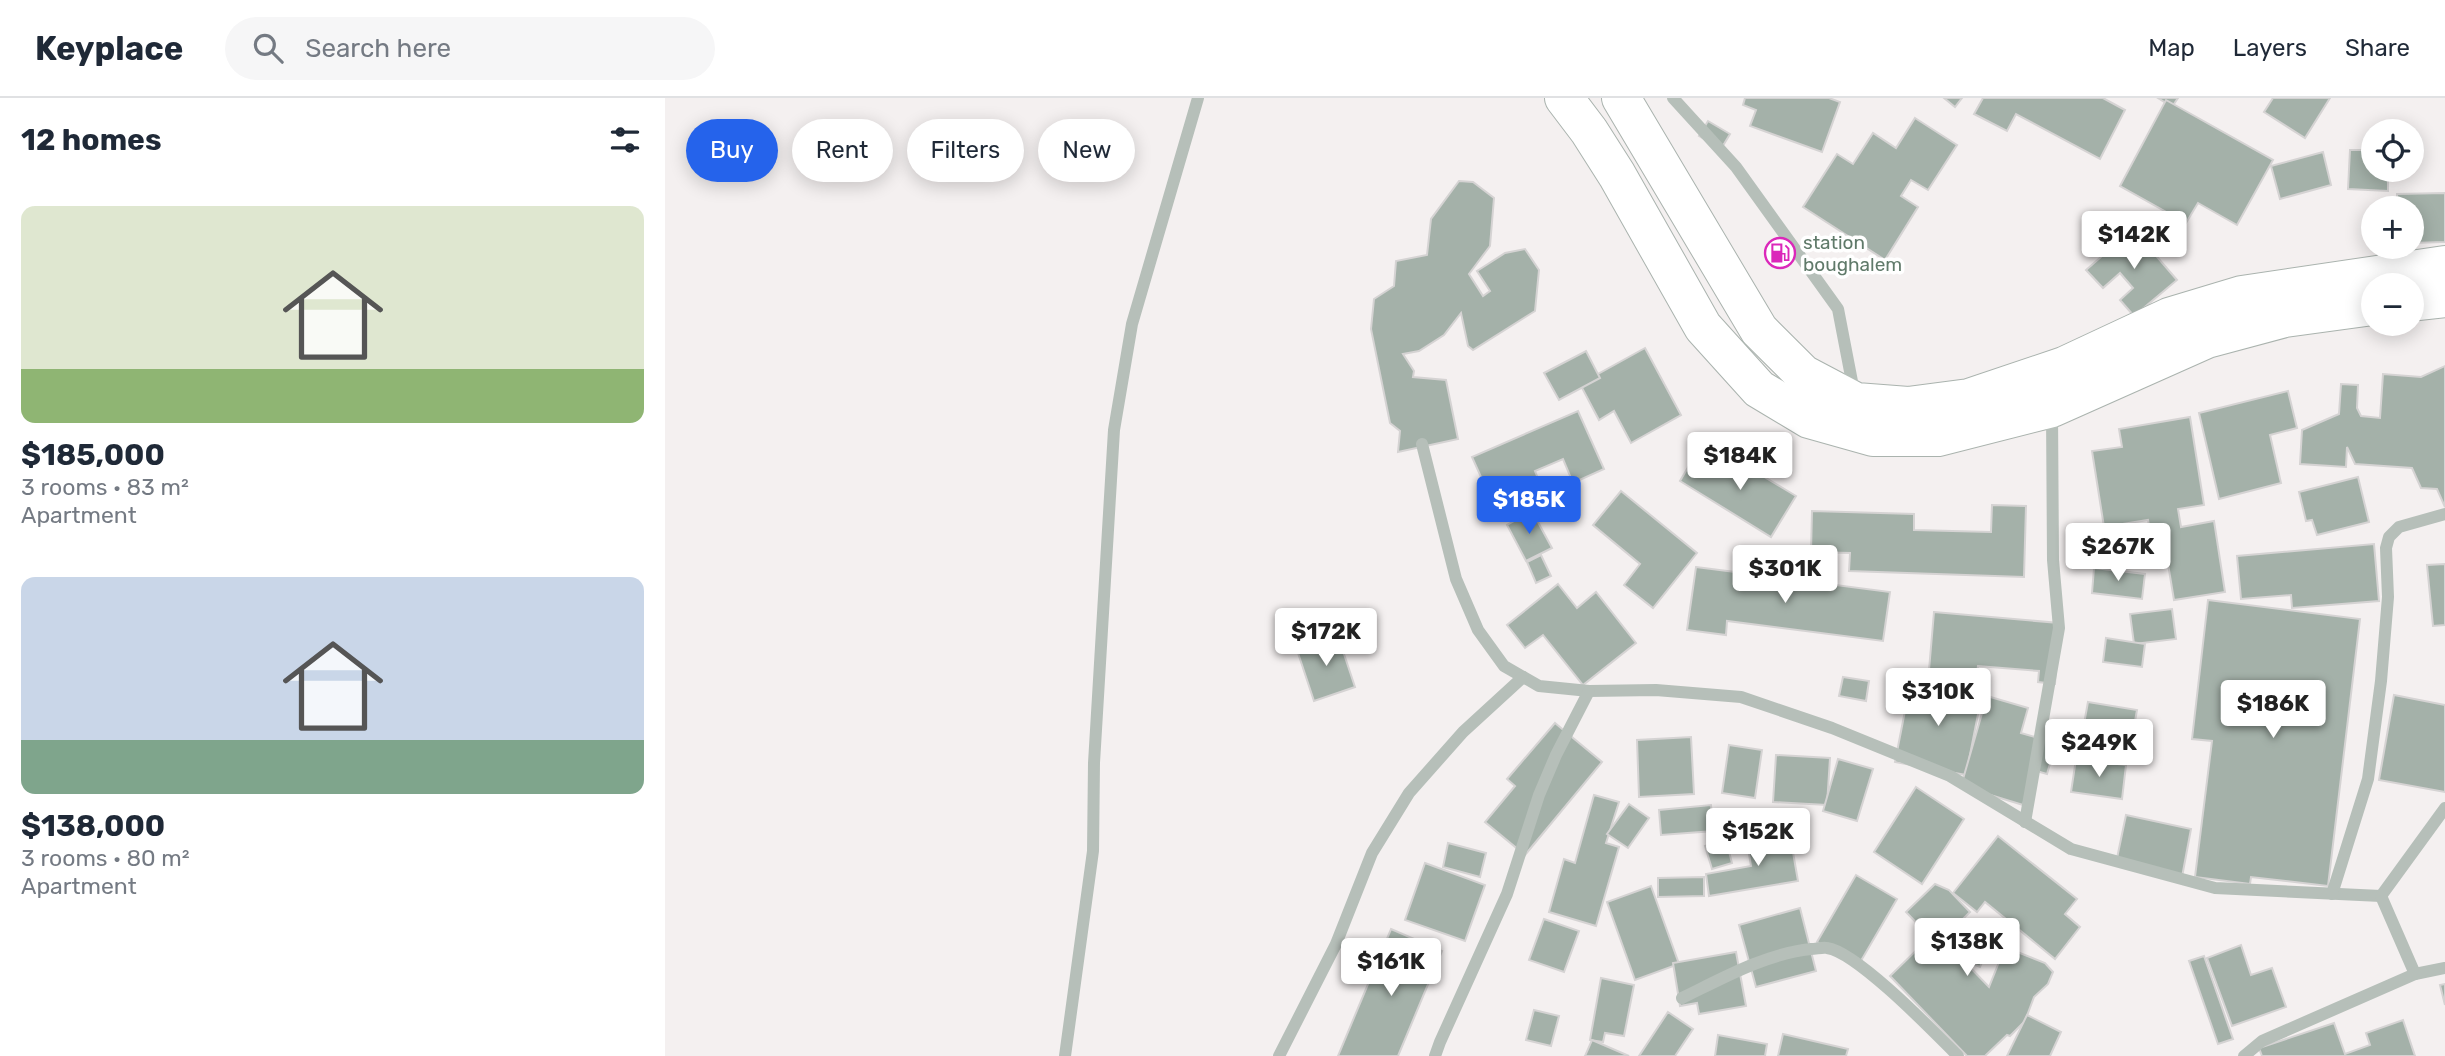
<!DOCTYPE html>
<meta charset="utf-8">
<style>
body{margin:0;font-family:Rubik,sans-serif;background:#f6f6f7;color:#1f2937;height:100vh;display:flex;flex-direction:column;font-size:26px;white-space:nowrap}
*{box-sizing:border-box;margin:0}
p{font-size:23px;color:#747a83}
.icon{flex:none;width:38px;height:38px;fill:none;stroke:currentColor;stroke-width:2;stroke-linecap:round;stroke-linejoin:round}
.map{position:relative;flex:1;overflow:hidden}
.panel{display:flex;flex-direction:column;background:#fff;width:665px}
.panel>*{flex:none}
.guide{position:absolute;left:21px;top:21px;width:665px;height:63px;display:flex;gap:14px}
.tools{position:absolute;left:1696px;top:21px;display:grid;gap:14px}
.tools a{display:grid;place-items:center;width:63px;height:63px;border-radius:50%;background:#fff;box-shadow:0 4px 18px #0003;font-size:35px}
.price{position:absolute;translate:-50% -60px;padding:0 16px;border-radius:7px;background:#fff;color:#222;font-size:23px;line-height:46px;filter:drop-shadow(0 2px 4px #0008)}
.price::after{content:'';position:absolute;left:50%;top:42px;width:21px;height:16px;margin-left:-10px;background:inherit;clip-path:polygon(0 0,100% 0,50% 100%)}
.price.active{background:#2563eb;color:#fff}
ul{padding:0;list-style:none}
li{display:grid;align-content:center;gap:14px;height:371px;padding:0 21px}
li span{display:grid;place-items:center;height:217px;border-radius:14px;color:#555}
li>.icon{margin-inline-start:auto}
span .icon{width:126px;height:126px;fill:#fffc;stroke-width:1}
li b{font-size:30px}
h2{display:flex;justify-content:space-between;align-items:center;height:84px;padding:0 21px;font-size:30px}
.pill{padding:0 24px;border-radius:32px;background:#fff;box-shadow:0 4px 18px #0003;font-size:24px;line-height:63px}
.pill.active{background:#2563eb;color:#fff}
header{display:flex;align-items:center;gap:42px;box-sizing:border-box;height:98px;padding:0 35px;background:#fff;border-bottom:2px solid #e0e1e3}
header strong{font-size:33px}
nav{display:flex;gap:38px;margin-inline-start:auto;font-size:24px}
.search{width:490px;height:63px;background:#f6f6f7;display:flex;align-items:center;gap:18px;box-sizing:border-box;padding:0 24px;border-radius:38px;color:#747a83;font-size:26px}
main{display:flex;flex:1;min-height:0}
.map>svg:first-child{display:block}
.building{fill:#a4b1a9;stroke:#d5d3d3;stroke-width:2}
.lines{fill:none;stroke-linecap:round;stroke-linejoin:round}
.major-casing{stroke:#aab3ae;stroke-width:40}
.minor{stroke:#b6bfb9;stroke-width:12}
.major{stroke:#fff;stroke-width:38}
.labels{text-anchor:middle;stroke-width:7;stroke-linejoin:round;paint-order:stroke}
.poi-label{font-size:19px;fill:#607a6a;stroke:#fff;text-anchor:start}
</style>
<header>
<strong>Keyplace</strong>
<div class="search"><svg class="icon" aria-label="search" viewBox="0 0 24 24"><circle cx="10" cy="10" r="6"/><path d="M15 15l6 6"/></svg>Search here</div>
<nav><a>Map</a><a>Layers</a><a>Share</a></nav>
</header>
<main>
<section class="panel">
<h2>12 homes<svg class="icon" aria-label="filters" viewBox="0 0 24 24"><path d="M4 7h16M4 17h16"/><circle cx="9" cy="7" r="2"/><circle cx="15" cy="17" r="2"/></svg></h2>
<ul>
<li><span style="background:linear-gradient(#dfe7d0 75%,#8fb573 0)"><svg class="icon" aria-label="home" viewBox="0 0 24 24"><path d="M3 11l9-7 9 7M6 9v11h12V9"/></svg></span><div><b>$185,000</b><p>3 rooms · 83 m²</p><p>Apartment</p></div></li>
<li><span style="background:linear-gradient(#c9d6e8 75%,#7fa58c 0)"><svg class="icon" aria-label="home" viewBox="0 0 24 24"><path d="M3 11l9-7 9 7M6 9v11h12V9"/></svg></span><div><b>$138,000</b><p>3 rooms · 80 m²</p><p>Apartment</p></div></li>
</ul>
</section>
<div class="map">
<svg width="1780" height="958" viewBox="0 0 1780 958">
<rect width="100%" height="100%" fill="#f4f0f0"/>
<g class="building">
<path d="M1080,0H1164L1175,4L1157,54L1085,28L1091,12L1078,7Z"/>
<path d="M1279,0H1297L1290,9Z"/>
<path d="M1318,0H1438L1460,12L1435,61L1351,16L1342,33L1309,16Z"/>
<path d="M1493,0H1513L1507,9Z"/>
<path d="M1608,0H1665L1640,40L1599,14Z"/>
<path d="M1501,2L1608,62L1572,127L1533,105L1521,125L1455,88Z"/>
<path d="M1250,20L1292,47L1263,92L1246,82L1236,98L1253,109L1220,162L1138,109L1172,56L1188,66L1208,35L1231,50Z"/>
<path d="M1043,23L1065,36L1056,51L1034,38Z"/>
<path d="M1685,52H1708V72H1723V93L1683,91Z"/>
<path d="M1658,54L1666,87L1615,101L1606,68Z"/>
<path d="M794,83L808,84L829,100L825,148L804,176L818,198L825,193L812,173L840,155L860,151L874,172L870,213L808,252L803,248L796,215L779,237L754,253L738,256L749,273L748,279L781,282L793,341L733,354L735,333L725,325L706,231L709,201L729,188L731,163L762,157L766,121Z"/>
<path d="M1780,95V144L1746,145V110H1732V96Z"/>
<path d="M1468,131L1512,182L1469,218L1455,202L1468,190L1455,175L1438,190L1421,172Z"/>
<path d="M980,250L1016,317L966,345L949,313L934,322L915,286Z"/>
<path d="M921,253L935,280L894,302L879,275Z"/>
<path d="M1780,268V409L1772,391L1756,390L1747,370L1690,366L1682,349L1681,369L1635,366L1637,332L1674,316L1676,286L1693,287L1692,310L1696,318L1715,320L1718,276L1756,279Z"/>
<path d="M1623,293L1632,330L1605,337L1616,385L1554,401L1534,315Z"/>
<path d="M913,313L939,371L908,385L898,361L870,373L876,388L829,408L807,359Z"/>
<path d="M1525,319L1539,407L1513,411L1516,429L1549,423L1560,494L1509,502L1501,454L1489,456L1483,422L1439,429L1427,353L1457,349L1454,331Z"/>
<path d="M1032,354L1059,370L1066,359L1131,398L1106,439L1015,383Z"/>
<path d="M1693,379L1704,424L1652,437L1647,422L1641,423L1634,394Z"/>
<path d="M956,393L1032,455L988,510L959,487L975,466L928,427Z"/>
<path d="M1327,407L1361,408L1359,479L1184,473L1185,455L1146,454L1147,413L1249,416V432L1326,434Z"/>
<path d="M867,413L887,450L861,463L842,427Z"/>
<path d="M1709,446L1714,503L1627,510L1626,497L1576,501L1572,458Z"/>
<path d="M876,457L886,478L871,485L862,464Z"/>
<path d="M1780,466V527L1768,528L1762,467Z"/>
<path d="M1031,469L1225,494L1218,543L1062,523L1061,537L1022,532Z"/>
<path d="M1429,470L1480,476L1477,501L1427,495Z"/>
<path d="M893,486L912,510L931,494L971,545L918,587L878,537L860,550L842,527Z"/>
<path d="M1543,502L1695,521L1663,788L1586,779L1585,786L1530,779L1547,643L1527,641Z"/>
<path d="M1507,511L1511,541L1469,546L1465,516Z"/>
<path d="M1269,514L1394,525L1390,586L1373,584L1374,573L1313,568L1312,576L1264,572Z"/>
<path d="M673,538L690,589L649,603L632,552Z"/>
<path d="M1441,540L1480,546L1477,569L1438,564Z"/>
<path d="M1178,579L1204,583L1201,603L1174,598Z"/>
<path d="M1246,582L1317,596L1301,677L1230,664Z"/>
<path d="M1729,597L1780,607V694L1714,682Z"/>
<path d="M1322,598L1363,610L1356,635L1391,645L1382,676L1368,672L1358,707L1296,688Z"/>
<path d="M1423,604L1472,612L1465,651L1416,642Z"/>
<path d="M890,625L937,664L860,757L820,724L850,688L842,681Z"/>
<path d="M1026,639L1029,696L974,699L972,642Z"/>
<path d="M1064,647L1097,652L1090,700L1057,695Z"/>
<path d="M1111,657L1165,660L1162,707L1108,704Z"/>
<path d="M1173,661L1208,671L1192,723L1158,713Z"/>
<path d="M1411,661L1461,667L1457,701L1406,694Z"/>
<path d="M1251,689L1299,721L1257,786L1209,754Z"/>
<path d="M929,697L954,704L941,745L954,749L931,828L884,814L899,761L910,765Z"/>
<path d="M964,706L984,720L963,750L942,736Z"/>
<path d="M1046,707L1049,733L996,737L994,712Z"/>
<path d="M1461,717L1526,731L1517,779L1451,765Z"/>
<path d="M1125,737L1133,783L1044,798L1041,776L1086,768L1082,744Z"/>
<path d="M1333,738L1412,801L1400,816L1415,829L1390,861L1320,804L1312,814L1288,795Z"/>
<path d="M1061,742L1067,765L1047,771L1040,748Z"/>
<path d="M783,745L821,755L815,779L778,769Z"/>
<path d="M760,765L820,787L800,843L740,822Z"/>
<path d="M1191,777L1232,801L1193,868L1152,844Z"/>
<path d="M1039,779V798L993,799V780Z"/>
<path d="M1270,786L1284,792L1305,814L1283,836L1277,850L1295,857L1282,844L1304,824L1325,845L1315,869L1298,862L1324,889L1340,849L1380,865L1388,874L1383,886L1369,899L1360,923L1345,938L1342,937L1320,958H1302L1225,878L1265,839L1241,814Z"/>
<path d="M986,788L1014,866L970,882L942,804Z"/>
<path d="M1135,810L1151,873L1091,889L1074,827Z"/>
<path d="M879,821L914,833L899,874L864,862Z"/>
<path d="M726,831L777,853L733,958H673Z"/>
<path d="M1576,847L1586,877L1607,870L1621,909L1567,928L1542,860Z"/>
<path d="M1071,854L1081,908L1034,916L1032,905L1015,908L1008,865Z"/>
<path d="M1539,858L1568,941L1553,946L1524,863Z"/>
<path d="M936,880L969,887L959,938L940,935L938,944L925,942Z"/>
<path d="M1780,886V907L1775,887Z"/>
<path d="M869,912L894,918L886,948L861,942Z"/>
<path d="M1003,914L1028,931L1010,958H974Z"/>
<path d="M1362,917L1396,934L1385,958H1342Z"/>
<path d="M1738,922L1750,958H1597L1594,950L1669,925L1680,956L1705,947L1701,935Z"/>
<path d="M1118,936L1183,951L1181,958H1113Z"/>
<path d="M1053,937L1102,946L1100,958H1050Z"/>
<path d="M927,942L964,958H920Z"/>
</g>
<g class="lines">
<g class="major-casing">
<g id="major">
<path d="M899,0L924,33L952,77L1038,229L1094,291L1144,321L1208,339H1273L1387,310L1542,241L1620,220L1708,208"/>
<path d="M956,0L1094,232L1138,276L1191,304L1243,308L1304,300L1399,268L1504,219L1577,197L1780,167"/>
<path d="M1746,204L1780,200"/>
</g>
</g>
<g class="minor">
<path d="M1008,0L1071,69L1173,211L1189,294"/>
<path d="M757,346L791,481L813,532L839,568L874,588L924,593L991,592L1076,599L1167,630L1285,678L1406,751L1550,790L1716,798"/>
<path d="M1360,724L1394,530L1388,462L1387,313"/>
<path d="M1667,796L1703,681L1716,583L1723,499L1721,450L1724,439L1734,429L1780,416"/>
<path d="M1750,876L1716,798L1780,710"/>
<path d="M1017,900C1058,880 1100,856 1146,851C1151,851 1158,849 1162,850C1192,854 1269,934 1293,958"/>
<path d="M400,958L428,753L429,665L449,332L467,226L533,0"/>
<path d="M614,958L671,846L707,755L744,695L798,634L858,579"/>
<path d="M770,958L775,944L842,796L874,697L891,657L924,593"/>
<path d="M1579,958L1597,943L1750,876L1780,870"/>
</g>
<use href="#major" class="major"/>
</g>
<defs>
<g id="fuel-ring" transform="scale(1.575)"><circle r="9.5" fill="#fff" stroke="#db28ba" stroke-width="1.5"/><path d="M-5.5-6h7V0h2V4h1.3V-2.5L3-4.5l.8-.8L6-3V5H2.5V1h-1V6h-7ZM-4.2-4.7v3.2H.2V-4.7Z" fill="#db28ba"/></g>
</defs>
<g fill-rule="evenodd">
<use href="#fuel-ring" x="1115" y="155"/>
</g>
<g class="labels">
<g class="poi-label">
<text x="1138" y="151">station<tspan x="1138" dy="22">boughalem</tspan></text>
</g>
</g>
</svg>
<div class="tools">
<a><svg class="icon" aria-label="locate" viewBox="0 0 24 24"><circle cx="12" cy="12" r="6"/><path d="M12 2v4M12 18v4M2 12h4M18 12h4"/></svg></a>
<a>+</a>
<a>−</a>
</div>
<b class="price" style="left:1469px;top:173px">$142K</b>
<b class="price" style="left:1075px;top:394px">$184K</b>
<b class="price active" style="left:864px;top:438px">$185K</b>
<b class="price" style="left:1453px;top:485px">$267K</b>
<b class="price" style="left:1120px;top:507px">$301K</b>
<b class="price" style="left:661px;top:570px">$172K</b>
<b class="price" style="left:1273px;top:630px">$310K</b>
<b class="price" style="left:1608px;top:642px">$186K</b>
<b class="price" style="left:1434px;top:681px">$249K</b>
<b class="price" style="left:1093px;top:770px">$152K</b>
<b class="price" style="left:1302px;top:880px">$138K</b>
<b class="price" style="left:726px;top:900px">$161K</b>
<div class="guide">
<a class="pill active">Buy</a>
<a class="pill">Rent</a>
<a class="pill">Filters</a>
<a class="pill">New</a>
</div>
</div>
</main>
